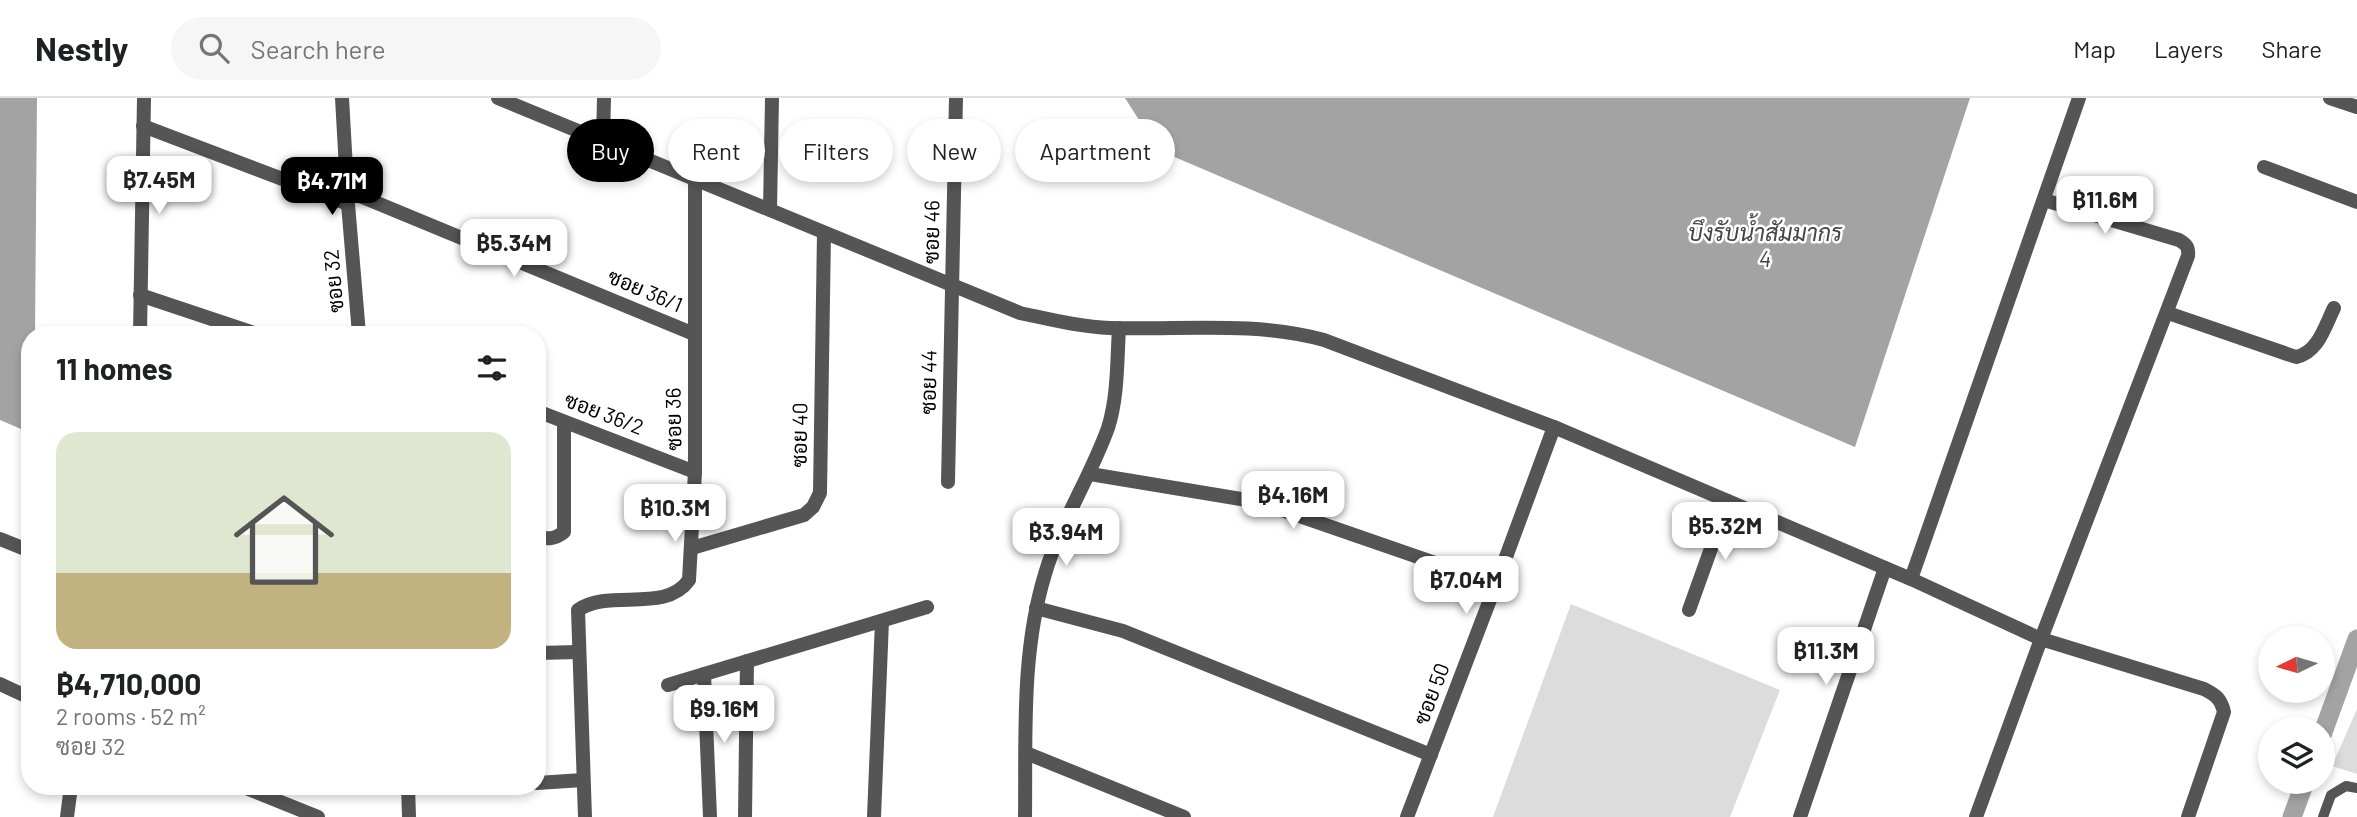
<!DOCTYPE html>
<meta charset="utf-8">
<style>
body{margin:0;font-family:Barlow,Sarabun,sans-serif;background:#f6f6f6;color:#202124;height:100vh;display:flex;flex-direction:column;font-size:26px;white-space:nowrap}
*{box-sizing:border-box;margin:0}
p{font-size:23px;color:#757577}
.icon{flex:none;width:38px;height:38px;fill:none;stroke:currentColor;stroke-width:2;stroke-linecap:round;stroke-linejoin:round}
.map{position:relative;flex:1;overflow:hidden}
.panel{position:absolute;left:21px;top:228px;width:525px;height:469px;display:flex;flex-direction:column;background:#fff;border-radius:28px;box-shadow:0 4px 10px #0003}
.panel>*{flex:none}
.banner{position:absolute;left:567px;top:21px;width:665px;height:63px;display:flex;gap:14px}
.needle{width:46px;rotate:265deg}
.fabs{position:absolute;left:2258px;top:528px;display:grid;gap:14px}
.fabs a{display:grid;place-items:center;width:77px;height:77px;border-radius:50%;background:#fff;box-shadow:0 4px 10px #0003;font-size:35px}
.price{position:absolute;translate:-50% -60px;padding:0 16px;border-radius:14px;background:#fff;color:#222;font-size:23px;line-height:46px;filter:drop-shadow(0 2px 4px #0008)}
.price::after{content:'';position:absolute;left:50%;top:42px;width:21px;height:16px;margin-left:-10px;background:inherit;clip-path:polygon(0 0,100% 0,50% 100%)}
.price.active{background:#000;color:#fff}
ul{padding:0;list-style:none}
li{display:grid;align-content:center;gap:14px;height:371px;padding:0 35px}
li+li{border-top:2px solid #e0e0e0}
li span{display:grid;place-items:center;height:217px;border-radius:21px;color:#555}
li>.icon{margin-inline-start:auto}
span .icon{width:126px;height:126px;fill:#fffc;stroke-width:1}
li b{font-size:30px}
h2{display:flex;justify-content:space-between;align-items:center;height:84px;padding:0 35px;font-size:30px}
.pill{padding:0 24px;border-radius:32px;background:#fff;box-shadow:0 4px 10px #0003;font-size:24px;line-height:63px}
.pill.active{background:#000;color:#fff}
header{display:flex;align-items:center;gap:42px;box-sizing:border-box;height:98px;padding:0 35px;background:#fff;border-bottom:2px solid #e0e0e0}
header strong{font-size:33px}
nav{display:flex;gap:38px;margin-inline-start:auto;font-size:24px}
.search{width:490px;height:63px;background:#f6f6f6;display:flex;align-items:center;gap:18px;box-sizing:border-box;padding:0 24px;border-radius:38px;color:#757577;font-size:26px}
.map>svg:first-child{display:block}
.green{fill:#dcdcdc}
.water{fill:#a3a3a3}
.lines{fill:none;stroke-linecap:round;stroke-linejoin:round}
.canal{stroke:#a3a3a3;stroke-width:19}
.service{stroke:#555;stroke-width:10}
.minor{stroke:#555;stroke-width:14}
.labels{text-anchor:middle;stroke-width:5;stroke-linejoin:round;paint-order:stroke}
.street-label{font-size:21px;fill:#000;stroke:#fff}
.water-label{font-size:23px;font-style:italic;fill:#444;stroke:#fff}
</style>
<header>
<strong>Nestly</strong>
<div class="search"><svg class="icon" aria-label="search" viewBox="0 0 24 24"><circle cx="10" cy="10" r="6"/><path d="M15 15l6 6"/></svg>Search here</div>
<nav><a>Map</a><a>Layers</a><a>Share</a></nav>
</header>
<div class="map">
<svg width="2357" height="719" viewBox="0 0 2357 719">
<rect width="100%" height="100%" fill="#fff"/>
<g class="green">
<path d="M1571,506L1780,592L1730,719H1493Z"/>
<path d="M2357,611V676L2332,668Z"/>
</g>
<g class="water">
<path d="M0,0H37L35,236H30V333L28,334L0,322Z"/>
<path d="M1125,0H1970L1855,349L1158,52Z"/>
</g>
<g class="lines">
<g class="canal">
<path d="M2322,637L2357,541"/>
<path d="M2292,719L2305,684"/>
</g>
<path class="service" d="M2323,719L2331,697L2346,688L2357,690"/>
<g class="minor">
<path d="M342,0L348,106L359,236"/>
<path d="M498,0L1020,215C1049,221 1080,229 1110,230C1182,232 1254,223 1324,242L1554,329L1911,481L2041,541L2204,591C2216,597 2221,601 2224,614L2188,719"/>
<path d="M2330,0L2357,9"/>
<path d="M143,28L348,106"/>
<path d="M603,43L604,0"/>
<path d="M2264,69L2357,104"/>
<path d="M348,93L694,236"/>
<path d="M770,112L772,0"/>
<path d="M140,197L257,236"/>
<path d="M2168,215L2296,259C2318,255 2325,228 2334,210"/>
<path d="M140,236L144,0"/>
<path d="M537,313L695,374"/>
<path d="M1090,376L1259,404L1496,486"/>
<path d="M948,384L956,0"/>
<path d="M537,438C548,442 555,441 564,434V324"/>
<path d="M0,441L30,453"/>
<path d="M692,450L804,417L813,409L820,395L824,135"/>
<path d="M1911,481L2079,0"/>
<path d="M1036,510L1123,533L1431,657"/>
<path d="M1689,512L1728,403"/>
<path d="M537,555L578,554"/>
<path d="M704,576L710,719"/>
<path d="M0,586L30,600"/>
<path d="M668,587L927,509"/>
<path d="M1026,655L1184,719"/>
<path d="M537,685L583,682"/>
<path d="M241,688L318,719"/>
<path d="M408,688L409,719"/>
<path d="M67,719L71,688"/>
<path d="M585,719L578,512C610,490 665,516 689,482L695,374V82"/>
<path d="M745,719L747,563"/>
<path d="M874,719L882,523"/>
<path d="M1025,719C1026,638 1021,555 1045,476C1060,425 1090,380 1108,330C1118,299 1117,262 1119,230"/>
<path d="M1407,719L1496,486L1554,329"/>
<path d="M1800,719L1885,470"/>
<path d="M1976,719L2041,541L2188,158C2189,149 2186,146 2179,142L2044,102"/>
</g>
</g>
<g class="labels">
<g class="street-label">
<text transform="translate(932 134) rotate(-89)" y="7">ซอย 46</text>
<text transform="translate(334 183) rotate(-95)" y="7">ซอย 32</text>
<text transform="translate(645 193) rotate(23)" y="7">ซอย 36/1</text>
<text transform="translate(929 284) rotate(-89)" y="7">ซอย 44</text>
<text transform="translate(604 316) rotate(21)" y="7">ซอย 36/2</text>
<text transform="translate(674 321) rotate(-91)" y="7">ซอย 36</text>
<text transform="translate(800 337) rotate(-89)" y="7">ซอย 40</text>
<text transform="translate(1432 596) rotate(-69)" y="7">ซอย 50</text>
</g>
<g class="water-label">
<text x="1765" y="143">บึงรับน้ำสัมมากร<tspan x="1765" dy="26">4</tspan></text>
</g>
</g>
</svg>
<div class="fabs">
<a><svg class="needle" viewBox="-14 -14 28 28"><path d="M0-13l5 13h-10z" fill="#e53935"/><path d="M0 13l5-13h-10z" fill="#757577"/></svg></a>
<a><svg class="icon" aria-label="layers" viewBox="0 0 24 24"><path d="M12 4l9 5-9 5-9-5zM3 14l9 5 9-5"/></svg></a>
</div>
<b class="price" style="left:159px;top:118px">฿7.45M</b>
<b class="price active" style="left:332px;top:119px">฿4.71M</b>
<b class="price" style="left:2105px;top:138px">฿11.6M</b>
<b class="price" style="left:514px;top:181px">฿5.34M</b>
<b class="price" style="left:1293px;top:433px">฿4.16M</b>
<b class="price" style="left:675px;top:446px">฿10.3M</b>
<b class="price" style="left:1725px;top:464px">฿5.32M</b>
<b class="price" style="left:1066px;top:470px">฿3.94M</b>
<b class="price" style="left:1466px;top:518px">฿7.04M</b>
<b class="price" style="left:1826px;top:589px">฿11.3M</b>
<b class="price" style="left:724px;top:647px">฿9.16M</b>
<div class="banner">
<a class="pill active">Buy</a>
<a class="pill">Rent</a>
<a class="pill">Filters</a>
<a class="pill">New</a>
<a class="pill">Apartment</a>
</div>
<section class="panel">
<h2>11 homes<svg class="icon" aria-label="filters" viewBox="0 0 24 24"><path d="M4 7h16M4 17h16"/><circle cx="9" cy="7" r="2"/><circle cx="15" cy="17" r="2"/></svg></h2>
<ul>
<li><span style="background:linear-gradient(#dfe7d0 65%,#c2b280 0)"><svg class="icon" aria-label="home" viewBox="0 0 24 24"><path d="M3 11l9-7 9 7M6 9v11h12V9"/></svg></span><div><b>฿4,710,000</b><p>2 rooms · 52 m²</p><p>ซอย 32</p></div></li>
</ul>
</section>
</div>
